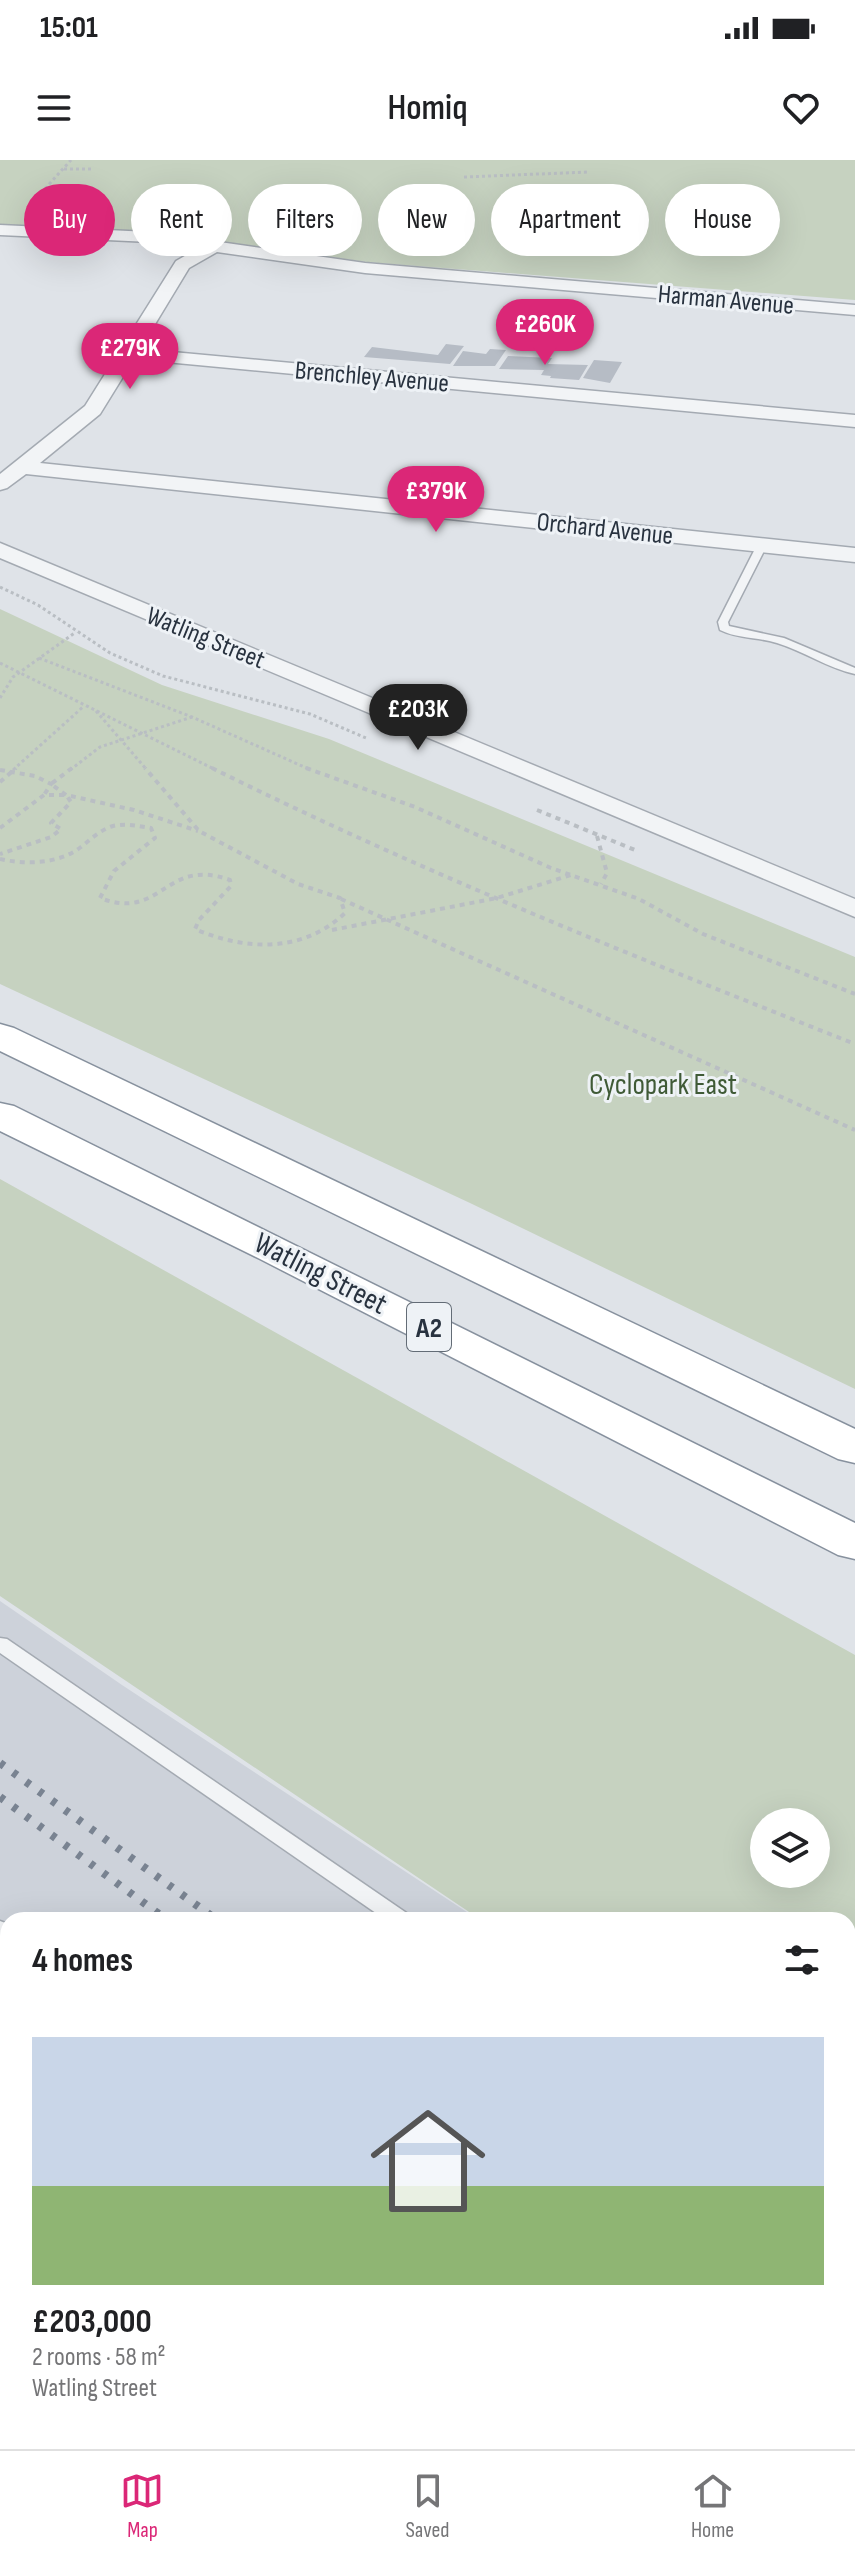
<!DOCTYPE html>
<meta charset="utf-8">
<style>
body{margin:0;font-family:"Sofia Sans Condensed",sans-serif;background:#f2f2f2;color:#202124;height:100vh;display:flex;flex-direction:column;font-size:30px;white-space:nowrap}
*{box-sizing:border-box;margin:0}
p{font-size:26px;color:#757577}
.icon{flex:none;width:44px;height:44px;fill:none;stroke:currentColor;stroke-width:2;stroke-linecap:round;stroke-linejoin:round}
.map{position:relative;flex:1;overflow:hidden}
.details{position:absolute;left:0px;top:1752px;width:856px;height:538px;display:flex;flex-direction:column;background:#fff;border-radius:24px 24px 0 0;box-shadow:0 8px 32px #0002}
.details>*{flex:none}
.top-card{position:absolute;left:24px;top:24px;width:808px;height:72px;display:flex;gap:16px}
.tools{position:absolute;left:750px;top:1648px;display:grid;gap:16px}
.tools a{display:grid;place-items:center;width:80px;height:80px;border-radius:50%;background:#fff;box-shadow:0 8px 32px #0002;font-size:40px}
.price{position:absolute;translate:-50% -68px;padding:0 18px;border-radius:28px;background:#db2777;color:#fff;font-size:26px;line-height:52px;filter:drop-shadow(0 2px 4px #0008)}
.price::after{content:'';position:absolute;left:50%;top:48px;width:24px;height:18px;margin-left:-12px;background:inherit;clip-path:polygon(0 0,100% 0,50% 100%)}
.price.on{background:#222;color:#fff}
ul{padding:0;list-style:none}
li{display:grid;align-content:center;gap:16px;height:424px;padding:0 32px}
li span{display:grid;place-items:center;height:248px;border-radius:0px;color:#555}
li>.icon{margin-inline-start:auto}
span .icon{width:144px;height:144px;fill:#fffc;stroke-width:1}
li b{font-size:34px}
h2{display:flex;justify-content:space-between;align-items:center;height:96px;padding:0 32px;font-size:34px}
.pill{padding:0 28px;border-radius:36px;background:#fff;box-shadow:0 8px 32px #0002;font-size:28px;line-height:72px}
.pill.on{background:#db2777;color:#fff}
.status{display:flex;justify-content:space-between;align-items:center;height:56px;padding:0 40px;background:#fff;direction:ltr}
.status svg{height:22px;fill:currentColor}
header{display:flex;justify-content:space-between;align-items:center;height:104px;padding:0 32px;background:#fff;font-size:36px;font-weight:600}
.tab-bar{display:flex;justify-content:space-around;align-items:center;height:112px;border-top:2px solid #e0e0e0;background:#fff;font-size:22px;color:#757577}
.tab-bar a{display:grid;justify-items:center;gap:4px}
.tab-bar .on{color:#db2777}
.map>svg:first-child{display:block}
.built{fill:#cdd2da}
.green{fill:#c6d2c0;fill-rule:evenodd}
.building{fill:#b6bcc5}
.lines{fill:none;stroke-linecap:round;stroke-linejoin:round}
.lane-casing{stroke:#a4aab2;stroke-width:3}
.street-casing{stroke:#a4aab2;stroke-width:3}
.highway-casing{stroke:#87919e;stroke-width:3}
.path-far1{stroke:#b9bec3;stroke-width:3;stroke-dasharray:3 3;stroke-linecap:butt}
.path{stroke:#b9bec3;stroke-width:4;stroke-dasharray:5 5;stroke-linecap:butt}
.lane{fill:#f2f4f6;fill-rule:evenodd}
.street{fill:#f2f4f6;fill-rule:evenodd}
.highway{fill:#fff;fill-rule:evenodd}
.rail{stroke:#798391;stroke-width:8;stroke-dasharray:5 11;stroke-linecap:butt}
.labels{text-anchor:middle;stroke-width:6;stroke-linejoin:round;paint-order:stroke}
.far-street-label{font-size:26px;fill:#28323f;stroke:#eef2f6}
.shield{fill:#eef2f6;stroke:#636c76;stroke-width:2}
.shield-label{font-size:28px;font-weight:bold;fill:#28323f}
.park-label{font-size:30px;fill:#3f5a36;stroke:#eef2f6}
.street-label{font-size:30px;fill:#28323f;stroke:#eef2f6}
</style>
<div class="status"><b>15:01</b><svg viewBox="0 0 49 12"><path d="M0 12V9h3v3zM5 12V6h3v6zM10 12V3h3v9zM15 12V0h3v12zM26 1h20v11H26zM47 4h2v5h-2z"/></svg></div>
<header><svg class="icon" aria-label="menu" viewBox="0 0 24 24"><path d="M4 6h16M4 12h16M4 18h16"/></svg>Homiq<svg class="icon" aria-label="heart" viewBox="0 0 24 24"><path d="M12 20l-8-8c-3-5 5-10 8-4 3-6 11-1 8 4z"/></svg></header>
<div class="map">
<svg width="855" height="2289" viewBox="0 0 855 2289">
<rect width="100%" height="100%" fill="#dfe3e8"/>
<g class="built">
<path d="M0,1441L122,1525L479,1760H8V1835L0,1829Z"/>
<path d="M848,1999L855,2003V2289H495L469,2282H848Z"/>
</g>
<g class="green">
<path d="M0,0H855V140L366,102L168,74L0,66Z"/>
<path d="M0,449L162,525L329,579L855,797V1229L470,1043L0,824Z"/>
<path d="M0,1019L855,1495V2003L848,1999V1760H481L0,1436ZM764,1662H816V1714H764Z"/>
</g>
<g class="building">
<path d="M446,184L464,186L450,204L364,197L372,187L438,195Z"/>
<path d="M490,189L506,190L495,206H453L463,191L486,194Z"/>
<path d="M508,196L552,198L548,204L588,205L579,220L550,218L551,216L541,215L544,210L499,209Z"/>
<path d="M594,200L622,202L610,223L583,218Z"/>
</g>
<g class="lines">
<g class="lane-casing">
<g id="lane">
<path d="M762,382L767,385L728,462L729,466L784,478L855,508V514C827,508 804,491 777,483C758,477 738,479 720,470L718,462L757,385Z"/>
<path d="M0,1478L7,1479L408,1754L411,1760H386L0,1493Z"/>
<path d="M0,1761L8,1764V1783L0,1780Z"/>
<path d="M848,2056L855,2059V2081L848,2078Z"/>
<path d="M650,2282H680L683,2289H653Z"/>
</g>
</g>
<g class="street-casing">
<g id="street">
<path d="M0,65L150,72L365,103L855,145V155L365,113L217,92L189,108L140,189L855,255V267L134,199L100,254L40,303L855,388V402L26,314L7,328L0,330V314L85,246L176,101L197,89L150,82L0,75Z"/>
<path d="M0,383L855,739V757L0,398Z"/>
</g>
</g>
<g class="highway-casing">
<g id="highway">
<path d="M0,864L14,868L855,1269V1303L838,1299L0,891Z"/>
<path d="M0,943L14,946L855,1363V1399L838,1395L260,1099L0,971Z"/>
</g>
</g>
<g class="path-far1">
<path d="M64,9H91"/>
<path d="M464,17L589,12"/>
<path d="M46,28L101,47"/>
<path d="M33,42L71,0"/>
<path d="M0,427L38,445L110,493L163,516L310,554L366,578"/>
<path d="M39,498L192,557L311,610"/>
<path d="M0,503L216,610"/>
<path d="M0,538L13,517L76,472"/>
<path d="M96,551L147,610"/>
<path d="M13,610L84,546"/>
<path d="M70,610L100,587L192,557"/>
</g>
<g class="path">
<path d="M72,608L51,624L66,635L134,650L198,671"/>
<path d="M212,608C421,712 638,798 855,884"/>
<path d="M306,608L415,647L551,708L639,739L703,774L855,834"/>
<path d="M0,610L35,616L51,624L44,635"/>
<path d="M0,622L16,608"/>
<path d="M537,650L635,690"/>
<path d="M0,668L44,635H66L71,642L51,663L61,669L51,677L0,694"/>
<path d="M597,676L607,713L601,724"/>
<path d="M0,699C26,705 59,704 81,687C91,679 100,670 113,666C126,663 138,666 151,668L155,678L114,711L100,738C163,762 164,696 230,720L231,726L199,760L195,769C246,791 303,793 345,753L340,738L298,724L199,671L145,608"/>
<path d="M341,739L855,970"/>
<path d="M332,770L497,738L571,715"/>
</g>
<use href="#lane" class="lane"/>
<use href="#street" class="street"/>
<use href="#highway" class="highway"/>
<g class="rail">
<path d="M0,1603L217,1760"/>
<path d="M0,1637L167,1760"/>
<path d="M848,2218L855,2223"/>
<path d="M848,2259L855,2264"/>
</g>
</g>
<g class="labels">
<g class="far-street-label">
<text transform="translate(726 139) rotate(5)" y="9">Harman Avenue</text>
<text transform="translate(372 216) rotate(5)" y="9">Brenchley Avenue</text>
<text transform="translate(605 368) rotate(6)" y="9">Orchard Avenue</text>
<text transform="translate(206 477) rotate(22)" y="9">Watling Street</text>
</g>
<rect class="shield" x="407" y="1143" width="44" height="48" rx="6"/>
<g class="shield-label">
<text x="429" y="1177">A2</text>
</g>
<g class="park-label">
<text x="663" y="934">Cyclopark East</text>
</g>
<g class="street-label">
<text transform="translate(321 1113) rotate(27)" y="10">Watling Street</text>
</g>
</g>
</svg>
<div class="tools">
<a><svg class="icon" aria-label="layers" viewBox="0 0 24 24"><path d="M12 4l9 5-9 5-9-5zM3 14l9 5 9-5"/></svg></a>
</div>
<b class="price" style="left:545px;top:207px">£260K</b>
<b class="price" style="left:130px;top:231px">£279K</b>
<b class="price" style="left:436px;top:374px">£379K</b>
<b class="price on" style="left:418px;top:592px">£203K</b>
<div class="top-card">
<a class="pill on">Buy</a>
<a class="pill">Rent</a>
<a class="pill">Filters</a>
<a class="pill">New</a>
<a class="pill">Apartment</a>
<a class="pill">House</a>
</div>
<section class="details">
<h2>4 homes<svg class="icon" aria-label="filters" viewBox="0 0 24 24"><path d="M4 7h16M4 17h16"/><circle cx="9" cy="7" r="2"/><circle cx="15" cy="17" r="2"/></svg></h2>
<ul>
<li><span style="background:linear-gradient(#c9d6e8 60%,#8fb573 0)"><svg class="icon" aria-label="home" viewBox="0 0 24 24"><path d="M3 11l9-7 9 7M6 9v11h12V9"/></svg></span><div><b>£203,000</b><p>2 rooms · 58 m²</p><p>Watling Street</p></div></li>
</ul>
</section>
</div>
<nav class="tab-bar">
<a class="on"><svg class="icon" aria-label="map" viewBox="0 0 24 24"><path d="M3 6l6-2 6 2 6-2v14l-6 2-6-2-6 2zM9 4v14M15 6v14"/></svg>Map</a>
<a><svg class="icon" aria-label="saved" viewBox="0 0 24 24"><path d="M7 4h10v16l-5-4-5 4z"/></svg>Saved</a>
<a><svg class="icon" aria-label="home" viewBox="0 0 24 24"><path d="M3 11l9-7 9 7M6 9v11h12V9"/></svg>Home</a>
</nav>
